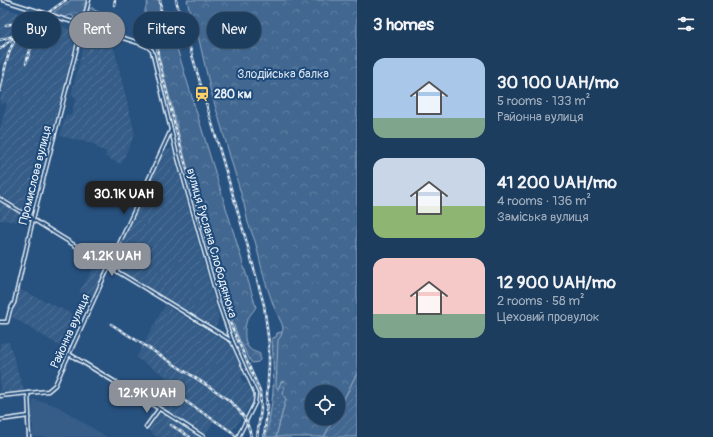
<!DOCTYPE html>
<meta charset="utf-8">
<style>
body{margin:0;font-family:Pangolin,sans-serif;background:#2a4868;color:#f1f3f6;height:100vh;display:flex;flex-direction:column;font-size:15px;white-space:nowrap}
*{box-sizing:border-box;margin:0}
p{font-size:13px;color:#a0aebd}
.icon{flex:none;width:22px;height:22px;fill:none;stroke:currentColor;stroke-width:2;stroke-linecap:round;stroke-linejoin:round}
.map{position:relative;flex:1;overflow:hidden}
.sheet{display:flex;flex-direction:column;background:#1d3d5f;width:356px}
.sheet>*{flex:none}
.hud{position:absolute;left:12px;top:12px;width:285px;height:36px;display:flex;gap:8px}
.buttons{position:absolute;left:305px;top:385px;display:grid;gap:8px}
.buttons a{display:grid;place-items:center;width:40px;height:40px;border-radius:50%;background:#1d3d5f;box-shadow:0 1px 3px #0004,0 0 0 1px #3b5674;font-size:20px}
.price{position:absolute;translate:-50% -34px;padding:0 9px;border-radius:8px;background:#8c9099;color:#fff;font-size:13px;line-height:26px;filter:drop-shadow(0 1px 2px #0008)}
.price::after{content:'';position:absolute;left:50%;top:24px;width:12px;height:9px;margin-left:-6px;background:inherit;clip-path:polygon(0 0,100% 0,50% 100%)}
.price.active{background:#222;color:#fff}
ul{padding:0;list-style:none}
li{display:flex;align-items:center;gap:12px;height:100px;padding:0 16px}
li span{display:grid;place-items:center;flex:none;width:112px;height:80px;border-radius:12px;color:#555}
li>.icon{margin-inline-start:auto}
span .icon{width:48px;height:48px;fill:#fffc;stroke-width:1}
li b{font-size:17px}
h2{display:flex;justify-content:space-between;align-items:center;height:48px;padding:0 16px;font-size:17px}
.pill{padding:0 14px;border-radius:18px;background:#1d3d5f;box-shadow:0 1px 3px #0004,0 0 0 1px #3b5674;font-size:14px;line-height:36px}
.pill.active{background:#8c9099;color:#fff}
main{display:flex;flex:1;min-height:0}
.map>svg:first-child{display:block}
.built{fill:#355d88}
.industrial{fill:url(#industrial-furrows)}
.grass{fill:url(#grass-dots);stroke:#96acc4}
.forest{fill:url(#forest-crowns);stroke:#96acc4}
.garden{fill:url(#garden-furrows);stroke:#96acc4}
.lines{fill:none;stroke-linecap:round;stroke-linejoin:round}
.street-casing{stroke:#e8f1f8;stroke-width:5}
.street{stroke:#1f4a7a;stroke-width:2}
.rail-casing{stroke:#e8f1f8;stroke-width:2.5}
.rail{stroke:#1f4a7a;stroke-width:1;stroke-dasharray:3;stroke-linecap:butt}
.labels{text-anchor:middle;stroke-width:4;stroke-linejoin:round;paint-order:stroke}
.park-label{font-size:12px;fill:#d8e3ee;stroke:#1f4a7a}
.poi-label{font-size:12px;font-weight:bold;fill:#e8f1f8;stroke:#1f4a7a;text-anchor:start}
.street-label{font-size:12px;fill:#e8f1f8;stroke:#1f4a7a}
</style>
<main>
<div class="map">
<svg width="357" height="437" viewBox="0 0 357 437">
<defs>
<pattern id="industrial-furrows" width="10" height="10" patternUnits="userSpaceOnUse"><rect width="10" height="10" fill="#355d88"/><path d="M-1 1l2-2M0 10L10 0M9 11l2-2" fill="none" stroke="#52759a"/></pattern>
<pattern id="grass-dots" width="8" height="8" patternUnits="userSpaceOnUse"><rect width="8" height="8" fill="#436891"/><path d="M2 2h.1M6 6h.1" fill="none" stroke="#5e7ea1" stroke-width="1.8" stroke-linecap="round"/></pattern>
<pattern id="forest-crowns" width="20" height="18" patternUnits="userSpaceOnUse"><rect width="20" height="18" fill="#436891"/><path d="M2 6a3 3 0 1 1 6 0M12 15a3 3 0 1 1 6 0" fill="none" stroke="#5e7ea1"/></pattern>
<pattern id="garden-furrows" width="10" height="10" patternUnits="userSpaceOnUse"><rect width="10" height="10" fill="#436891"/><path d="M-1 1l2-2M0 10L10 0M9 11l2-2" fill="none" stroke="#5e7ea1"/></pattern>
</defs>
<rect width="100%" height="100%" fill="#27517f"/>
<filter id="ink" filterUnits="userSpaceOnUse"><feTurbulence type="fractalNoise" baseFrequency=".025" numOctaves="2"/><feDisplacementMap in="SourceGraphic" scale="8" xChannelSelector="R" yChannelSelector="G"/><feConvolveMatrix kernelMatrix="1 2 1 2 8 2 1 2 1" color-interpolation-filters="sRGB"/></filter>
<g filter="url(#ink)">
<g class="built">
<path d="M43,131L52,134L45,163L33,160L32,152L34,145L39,146Z"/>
<path d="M33,399L42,402L43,401L59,407L107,437H32L33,425L31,424Z"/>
</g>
<g class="industrial">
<path d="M0,7L33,17L36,19L6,37L0,38Z"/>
<path d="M39,20L77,31L52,134L43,131L39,146L34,145L32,152L33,160L45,163L32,215L0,195V129L7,102L0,105V99L10,57L13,47L18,38L27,30Z"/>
<path d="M87,32L112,40L135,134L121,164L105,157L107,152L96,148L97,145L60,136L66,114L71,116L76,97L71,95Z"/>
<path d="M0,42H2L10,48L0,67Z"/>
<path d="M172,149L219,318L216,325L214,326L111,266L164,150Z"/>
<path d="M0,201L22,215L18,222L1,220L0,221Z"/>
<path d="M97,263L106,268L91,299L79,292Z"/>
<path d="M19,289L81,318L68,351L12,317Z"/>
<path d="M165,305L230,344L244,375L241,377L244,384L247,383L249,388L252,392L254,399L231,433L214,421L205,435L160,408L165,400L155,394L166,376L136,358Z"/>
<path d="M9,342L24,391L7,392L6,391L0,392V343Z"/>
<path d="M160,414L167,415L202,437H157L147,429Z"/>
</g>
<path class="grass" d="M282,332L279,387L281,382L284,381L286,383L283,395L286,399L276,437H266C269,422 272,406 273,391C274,373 273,356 272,338L276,337L277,333Z"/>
<g class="forest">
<path d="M71,0H86L83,16L80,21H77L74,20L73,16L70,15L64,18L54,14V12Z"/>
<path d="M148,0H159C161,12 159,27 156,39L153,37C153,28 152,22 148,14L145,13V10Z"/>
<path d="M187,0H357V373L338,411V392H312V418H334L324,437H276L286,399L283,395L285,383L284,381L281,382L278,389L276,386L278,340L281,336L283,329L282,324L274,307L265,281L255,241L248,223L244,204L210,88L198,35L194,31Z"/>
<path d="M91,8H93L94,10L102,13L113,20C112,24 114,27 113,31L110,32L86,23L87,19L86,17L88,9Z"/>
<path d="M164,10L167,16L235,237L256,307C253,312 247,318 246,323C244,331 244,343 249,348C252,352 257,352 260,354V360L258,362L253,363L251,362L240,341L231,318L192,186L159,56L158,50Z"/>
</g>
<path class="garden" d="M357,373V437H324L334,418H338V411Z"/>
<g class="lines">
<g class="street-casing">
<g id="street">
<path d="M3,0L139,43L148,47L152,51L176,151L219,304L232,341L256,394L255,403L238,437"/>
<path d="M0,199L108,266L232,341"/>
<path d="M0,322H7L10,310L14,303L33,219L89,0"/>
<path d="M69,354L168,414L204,437"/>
<path d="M28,393L29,414L28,420L29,437"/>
<path d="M0,396L48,391L55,385L171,130"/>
<path d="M0,420L29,416"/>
<path d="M146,427L159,409"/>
</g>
</g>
<use href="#street" class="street"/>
<g class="rail-casing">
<g id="rail">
<path d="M160,0C164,19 155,38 158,57L176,130L228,318L260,391L261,409L257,437"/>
<path d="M176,0L246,240L264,305L269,344V365L266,411"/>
<path d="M114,5L115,0"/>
<path d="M32,24L66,0"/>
<path d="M6,25L27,21L35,18"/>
<path d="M0,40L13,36L20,32"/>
<path d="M0,49L13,38"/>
<path d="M26,63C32,43 37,31 50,14"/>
<path d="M0,91C4,76 6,54 15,40C21,33 29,27 36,21"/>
<path d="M111,324L219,393C235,404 248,417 251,437"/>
<path d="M162,386L220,424L232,432L236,437"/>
<path d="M171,425L190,437"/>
<path d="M264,437L268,405"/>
</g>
</g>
<use href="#rail" class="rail"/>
</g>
</g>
<defs>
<g id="station-bare" transform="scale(1.2)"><path d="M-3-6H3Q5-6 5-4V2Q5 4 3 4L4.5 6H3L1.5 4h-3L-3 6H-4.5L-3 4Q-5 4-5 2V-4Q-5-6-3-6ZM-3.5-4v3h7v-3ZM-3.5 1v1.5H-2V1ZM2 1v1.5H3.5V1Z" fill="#ffd166" stroke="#1f4a7a" stroke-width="2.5" paint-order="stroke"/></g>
</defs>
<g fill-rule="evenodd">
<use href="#station-bare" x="202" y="94"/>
</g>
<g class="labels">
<g class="park-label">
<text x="283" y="78">Злодійська балка</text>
</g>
<g class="poi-label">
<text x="214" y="98">280 км</text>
</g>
<g class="street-label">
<text transform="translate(35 175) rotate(-76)" y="4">Промислова вулиця</text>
<text transform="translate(212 243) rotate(74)" y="4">вулиця Руслана Слободянюка</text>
<text transform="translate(70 331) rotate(-66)" y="4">Районна вулиця</text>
</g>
</g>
</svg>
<div class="buttons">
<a><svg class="icon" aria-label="locate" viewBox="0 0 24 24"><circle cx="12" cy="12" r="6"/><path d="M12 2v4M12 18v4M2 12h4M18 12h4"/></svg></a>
</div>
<b class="price active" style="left:124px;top:215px">30.1K UAH</b>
<b class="price" style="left:112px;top:277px">41.2K UAH</b>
<b class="price" style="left:147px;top:414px">12.9K UAH</b>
<div class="hud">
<a class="pill">Buy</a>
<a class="pill active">Rent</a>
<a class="pill">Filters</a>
<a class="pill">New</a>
</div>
</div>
<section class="sheet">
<h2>3 homes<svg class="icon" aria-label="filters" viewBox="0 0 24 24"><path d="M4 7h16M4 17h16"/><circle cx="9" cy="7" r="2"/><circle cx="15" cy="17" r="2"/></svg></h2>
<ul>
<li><span style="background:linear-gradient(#a9c7e8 75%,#7fa58c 0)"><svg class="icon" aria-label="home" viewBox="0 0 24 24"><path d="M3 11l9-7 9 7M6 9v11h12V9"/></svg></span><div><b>30 100 UAH/mo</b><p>5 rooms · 133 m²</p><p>Районна вулиця</p></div></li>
<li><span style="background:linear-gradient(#c9d6e8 60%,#8fb573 0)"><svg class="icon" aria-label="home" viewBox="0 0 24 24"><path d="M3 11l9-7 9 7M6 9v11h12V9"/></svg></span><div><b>41 200 UAH/mo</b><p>4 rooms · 136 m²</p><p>Заміська вулиця</p></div></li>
<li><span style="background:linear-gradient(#f6c9c9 70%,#7fa58c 0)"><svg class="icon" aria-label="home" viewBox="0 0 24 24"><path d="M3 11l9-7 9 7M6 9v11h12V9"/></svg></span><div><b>12 900 UAH/mo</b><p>2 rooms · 58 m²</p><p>Цеховий провулок</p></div></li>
</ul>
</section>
</main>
